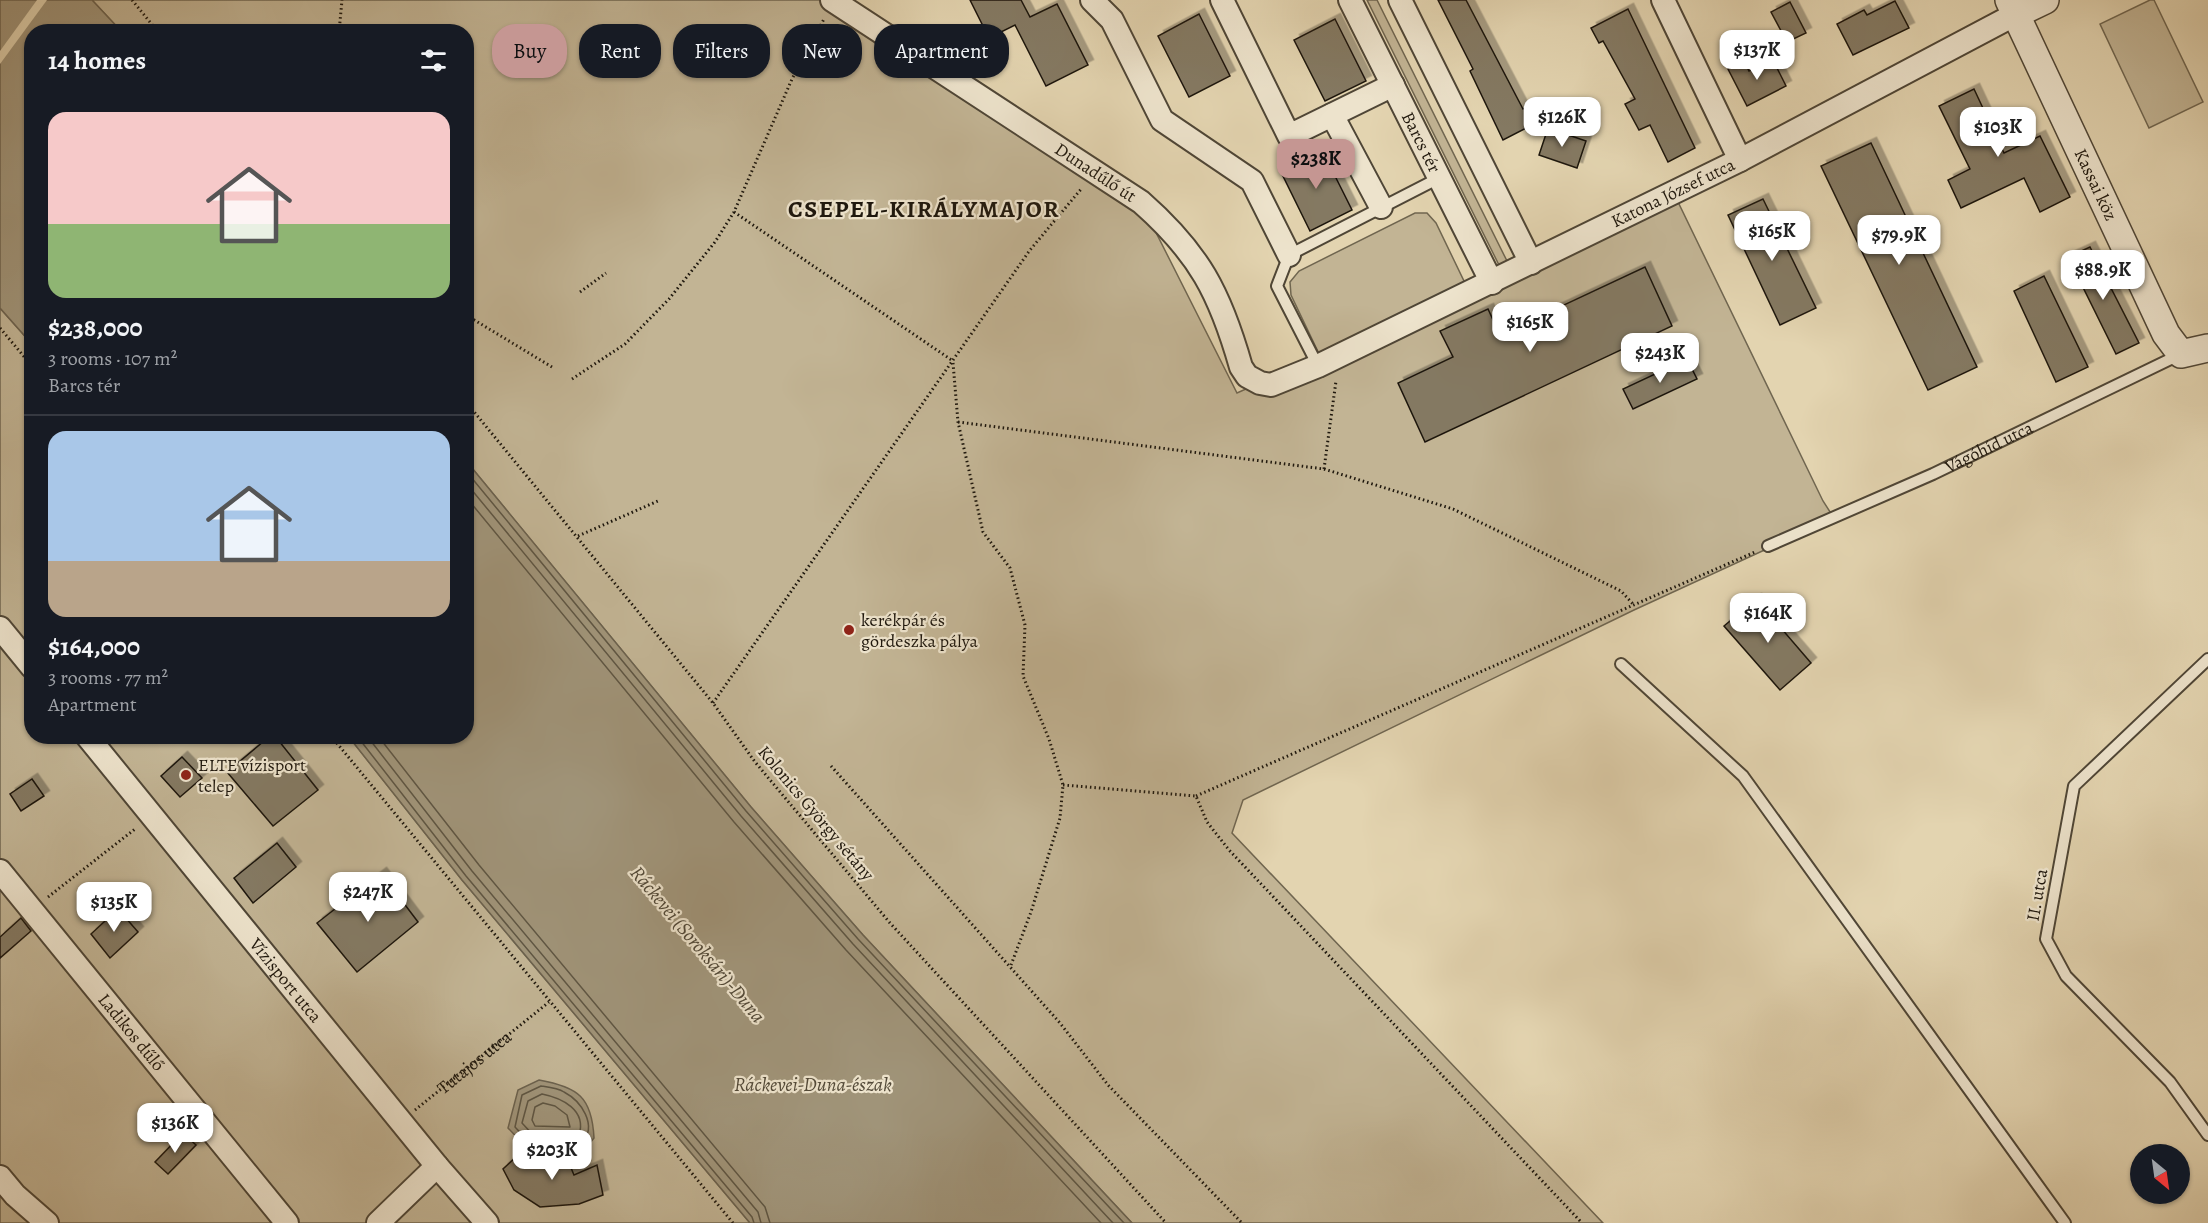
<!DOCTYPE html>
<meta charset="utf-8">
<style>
body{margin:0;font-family:Alegreya,serif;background:#20242c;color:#f1f3f6;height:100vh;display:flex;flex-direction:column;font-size:22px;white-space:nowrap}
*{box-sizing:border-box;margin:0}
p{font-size:20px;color:#9ea1a6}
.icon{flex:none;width:33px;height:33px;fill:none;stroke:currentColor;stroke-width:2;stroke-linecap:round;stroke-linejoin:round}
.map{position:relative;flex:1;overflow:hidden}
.drawer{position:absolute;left:24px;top:24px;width:450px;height:720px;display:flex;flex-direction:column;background:#171b24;border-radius:24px;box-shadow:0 2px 4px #0004}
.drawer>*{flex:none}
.top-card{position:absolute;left:492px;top:24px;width:570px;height:54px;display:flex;gap:12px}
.needle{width:39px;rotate:151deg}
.fabs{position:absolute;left:2130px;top:1144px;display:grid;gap:12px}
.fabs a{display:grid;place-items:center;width:60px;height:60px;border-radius:50%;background:#171b24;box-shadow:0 2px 4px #0004;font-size:30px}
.price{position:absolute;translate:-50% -51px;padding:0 14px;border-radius:12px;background:#fff;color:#222;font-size:20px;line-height:39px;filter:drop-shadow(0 2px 3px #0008)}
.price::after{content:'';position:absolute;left:50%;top:36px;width:18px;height:14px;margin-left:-9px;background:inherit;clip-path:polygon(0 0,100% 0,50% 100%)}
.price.selected{background:#c59692;color:#111}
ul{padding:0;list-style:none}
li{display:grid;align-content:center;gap:12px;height:318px;padding:0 24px}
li+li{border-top:2px solid #363941}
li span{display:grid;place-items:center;height:186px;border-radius:18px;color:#555}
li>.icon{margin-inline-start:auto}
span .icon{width:108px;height:108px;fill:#fffc;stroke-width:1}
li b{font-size:26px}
h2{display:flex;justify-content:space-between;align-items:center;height:72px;padding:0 24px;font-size:26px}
.chip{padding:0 21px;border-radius:24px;background:#171b24;box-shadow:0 2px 4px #0004;font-size:21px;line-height:54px}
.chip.selected{background:#c59692;color:#111}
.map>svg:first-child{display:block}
.green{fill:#c2b494;stroke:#706650;stroke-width:1.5}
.water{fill:#a09479;stroke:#6c624e;stroke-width:1.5}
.pier{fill:#e3d4b0}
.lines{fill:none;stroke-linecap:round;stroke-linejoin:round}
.shore{stroke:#5f5643;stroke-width:1.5}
.building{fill:#847962;stroke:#1e170d;stroke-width:1.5;filter:url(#shadow)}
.service-casing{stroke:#4f4636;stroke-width:14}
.minor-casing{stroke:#4f4636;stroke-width:26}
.tertiary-casing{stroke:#4f4636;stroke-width:30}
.path{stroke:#1e170d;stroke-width:3;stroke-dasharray:1.5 3;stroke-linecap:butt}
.service{stroke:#ede3cc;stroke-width:10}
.minor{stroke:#ede3cc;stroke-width:22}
.tertiary{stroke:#ede3cc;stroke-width:27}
.poi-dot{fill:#8f2418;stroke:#ede3cc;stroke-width:2}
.labels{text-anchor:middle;stroke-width:4.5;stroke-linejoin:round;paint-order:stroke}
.street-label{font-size:18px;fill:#1e170d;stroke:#ede3cc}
.poi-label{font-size:18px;fill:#1e170d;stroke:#ede3cc;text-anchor:start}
.water-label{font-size:20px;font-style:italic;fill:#524938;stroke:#ede3cc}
.district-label{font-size:24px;font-weight:bold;letter-spacing:1.5px;fill:#1e170d;stroke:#ede3cc}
</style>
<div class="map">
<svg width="2208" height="1223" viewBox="0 0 2208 1223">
<defs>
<filter id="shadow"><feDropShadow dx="5.5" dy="-5.5" stdDeviation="0" flood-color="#0004"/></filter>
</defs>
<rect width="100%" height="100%" fill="#e3d4b0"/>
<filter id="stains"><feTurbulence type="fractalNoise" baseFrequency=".00333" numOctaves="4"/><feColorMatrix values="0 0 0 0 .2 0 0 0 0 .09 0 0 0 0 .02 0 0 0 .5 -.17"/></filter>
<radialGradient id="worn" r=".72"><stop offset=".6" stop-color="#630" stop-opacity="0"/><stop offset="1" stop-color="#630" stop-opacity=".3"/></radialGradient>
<g class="green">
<path d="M92,0H845L1134,189L1237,393L1320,356L1291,295L1290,282L1299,271L1415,213H1427L1436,223L1465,283L1678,202L1823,501L1834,518L1634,610L1243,800L1232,833L1603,1223H1132L863,935L751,807L467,462L466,32L121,31Z"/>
<path d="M1367,0H1377L1508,263L1500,267Z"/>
<path d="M2150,0H2154L2203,102L2149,128L2100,24Z"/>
<path d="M0,308L31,343L32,736L349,737L462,880L750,1223H0Z"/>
</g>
<g class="water">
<path d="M0,0H92L121,31L32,32L31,343L0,308Z"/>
<path d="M467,462L751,807L863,935L1132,1223H750L462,880L349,737L466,736Z"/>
<path d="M539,1080C578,1087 592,1097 594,1138L585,1149C566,1151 549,1147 530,1151L508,1128L518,1090Z"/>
</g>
<path class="pier" d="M37,0H47L0,64V51Z"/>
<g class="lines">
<g class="shore">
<path d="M466,471L746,811L858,939L1124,1223"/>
<path d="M466,483L741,816L853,944L1113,1223"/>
<path d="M466,497L734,822L846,950L1101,1223"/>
<path d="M357,736L466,876L752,1217L754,1223"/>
<path d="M367,736L472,871L758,1212L761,1223"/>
<path d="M378,736L479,865L765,1207L770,1223"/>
<path d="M541,1086C548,1087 558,1088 564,1092C581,1101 598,1125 582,1143C565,1146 549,1142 531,1144L515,1127L522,1095Z"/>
<path d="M542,1094C562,1098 587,1110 579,1135L534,1136L522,1123L528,1101Z"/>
<path d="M543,1103L555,1106L567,1115L570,1127L535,1126L532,1120L535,1107Z"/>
</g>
</g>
<g class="building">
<path d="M970,0H1021L1030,17L1057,4L1088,65L1046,86L1015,25L989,38Z"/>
<path d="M1438,0H1466L1523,109L1530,105L1538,122L1503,140L1470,71L1473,69Z"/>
<path d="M1895,1L1909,28L1853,55L1837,24L1864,10L1867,15Z"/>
<path d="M1790,2L1806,33L1787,42L1771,12Z"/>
<path d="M1628,9L1695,148L1668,162L1650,125L1639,130L1625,104L1635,99L1603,41L1599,43L1591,28Z"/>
<path d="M1199,14L1230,76L1189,97L1158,36Z"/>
<path d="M1335,19L1366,81L1325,101L1294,40Z"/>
<path d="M1773,60L1786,86L1747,106L1728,69L1744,61L1749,71Z"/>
<path d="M1974,89L2004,153L2040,136L2070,197L2040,212L2024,178L1961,208L1948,180L1970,169L1939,106Z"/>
<path d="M1548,128L1586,141L1577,168L1539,155Z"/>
<path d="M1871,143L1977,367L1928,390L1821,166Z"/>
<path d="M1321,148L1352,210L1310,231L1280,170Z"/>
<path d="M1763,199L1816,308L1780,325L1728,215Z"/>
<path d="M2090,247L2139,343L2116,354L2068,257Z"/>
<path d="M1645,267L1672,326L1425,442L1398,383L1453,357L1440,331L1488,309L1500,335Z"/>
<path d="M2044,276L2088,367L2056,382L2014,291Z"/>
<path d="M1687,359L1697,379L1633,409L1623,389Z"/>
<path d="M1756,599L1811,663L1780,690L1724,626Z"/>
<path d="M270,736H275L318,790L273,826L227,772Z"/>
<path d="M182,757L202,778L180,797L161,776Z"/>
<path d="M32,779L44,796L21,811L10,794Z"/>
<path d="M277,843L296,867L253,903L234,878Z"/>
<path d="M381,873L418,922L357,972L317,923Z"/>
<path d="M118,909L138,932L110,958L91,934Z"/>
<path d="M21,918L31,931L0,958V937Z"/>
<path d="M183,1133L196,1145L168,1174L155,1162Z"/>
<path d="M526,1148L533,1158L552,1155L569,1163L574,1175L597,1165L603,1195L579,1204L540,1207L514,1190L503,1169Z"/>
</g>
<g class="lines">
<g class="service-casing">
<g id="service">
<path d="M1318,366L1277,286L1289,255L1439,178"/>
<path id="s2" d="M1768,546L1933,474L2181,354"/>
<path d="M2208,659L2074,786L2046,939L2066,976L2170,1082L2208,1135"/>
<path d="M1621,664L1743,776L2065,1223"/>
</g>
</g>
<g class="minor-casing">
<g id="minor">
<path id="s3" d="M832,0L1141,202C1199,253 1220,293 1241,367L1247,376L1260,383L1271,385L1318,366L1740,160L2016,14"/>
<path d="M1092,0L1112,20L1162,120L1252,181L1289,255"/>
<path d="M1222,0L1289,136L1393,85"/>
<path id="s4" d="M1350,0L1492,283"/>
<path d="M1400,0L1531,263"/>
<path d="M1663,0L1740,160"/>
<path d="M1332,115L1381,207"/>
<path d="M0,628L32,667"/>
<path id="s5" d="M87,736L437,1166L487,1223"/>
<path id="s6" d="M0,871L287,1223"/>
<path d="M0,1177L15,1195L47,1223"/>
<path d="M378,1223L437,1166"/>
</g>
</g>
<g class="tertiary-casing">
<g id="tertiary">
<path id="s7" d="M2009,0L2166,334L2181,354L2208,348"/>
<path d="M2016,14L2045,0"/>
</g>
</g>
<g class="path">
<path d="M132,0L158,32"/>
<path d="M339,32L342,0"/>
<path d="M734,212L953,361"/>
<path d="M580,292L606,273"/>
<path d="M466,315L552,367"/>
<path d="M0,328L32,366"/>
<path d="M953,363L958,422L983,532L1010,568L1025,625L1023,676L1049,739L1063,785L1060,818L1031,912L1011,965"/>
<path d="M572,379L625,344L669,299L715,242L734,212L792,79L824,19"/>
<path d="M466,402L713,703L755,762L890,923L1166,1223"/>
<path d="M958,422L1324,469L1453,509L1621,591L1633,604"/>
<path d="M1324,469L1336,381"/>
<path d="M578,536L658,501"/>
<path d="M713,703L1030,250L1082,188"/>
<path d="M331,736L733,1223"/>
<path d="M831,766L1060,1023L1108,1085L1242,1223"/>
<path d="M1063,785L1196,796L1207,822L1229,850L1582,1223"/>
<path d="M1196,796L1755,552"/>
<path d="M48,897L135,829"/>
<path id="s1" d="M415,1110L549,1002"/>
</g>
<use href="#service" class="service"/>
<use href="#minor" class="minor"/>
<use href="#tertiary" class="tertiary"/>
</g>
<g class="poi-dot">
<circle cx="849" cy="630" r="6"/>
<circle cx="186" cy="775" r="6"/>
</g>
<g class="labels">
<g class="street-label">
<text dy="6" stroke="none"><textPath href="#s4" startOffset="159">Barcs tér</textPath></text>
<text dy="6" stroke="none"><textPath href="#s3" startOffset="315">Dunadűlő út</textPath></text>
<text dy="6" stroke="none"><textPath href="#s7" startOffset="204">Kassai köz</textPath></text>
<text dy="6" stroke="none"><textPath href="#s3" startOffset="1048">Katona József utca</textPath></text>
<text dy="6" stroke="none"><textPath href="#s2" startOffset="242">Vágóhíd utca</textPath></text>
<text transform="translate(816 813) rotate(50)" y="6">Kolonics György sétány</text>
<text transform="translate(2037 895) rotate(-80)" y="6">II. utca</text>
<text dy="6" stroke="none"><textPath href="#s5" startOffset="315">Vízisport utca</textPath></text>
<text dy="6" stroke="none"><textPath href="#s6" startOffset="208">Ladikos dűlő</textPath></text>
<text dy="6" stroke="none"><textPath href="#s1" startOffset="76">Tutajos utca</textPath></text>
</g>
<g class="poi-label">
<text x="861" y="626">kerékpár és<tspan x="861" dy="21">gördeszka pálya</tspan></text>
<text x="198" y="771">ELTE vízisport<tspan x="198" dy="21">telep</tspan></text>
</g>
<g class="water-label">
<text transform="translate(698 944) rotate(50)" y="7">Ráckevei (Soroksári)-Duna</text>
<text x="813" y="1091">Ráckevei-Duna-észak</text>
</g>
<g class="district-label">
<text x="924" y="217">CSEPEL-KIRÁLYMAJOR</text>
</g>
</g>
<rect width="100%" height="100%" filter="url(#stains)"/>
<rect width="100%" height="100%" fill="url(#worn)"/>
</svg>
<div class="fabs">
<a><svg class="needle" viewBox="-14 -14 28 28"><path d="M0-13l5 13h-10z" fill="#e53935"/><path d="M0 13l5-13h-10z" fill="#9ea1a6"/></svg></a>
</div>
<b class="price" style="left:1757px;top:81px">$137K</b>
<b class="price" style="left:1562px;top:148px">$126K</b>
<b class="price" style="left:1998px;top:158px">$103K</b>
<b class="price selected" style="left:1316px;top:190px">$238K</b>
<b class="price" style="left:1772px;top:262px">$165K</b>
<b class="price" style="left:1899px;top:266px">$79.9K</b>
<b class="price" style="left:2103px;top:301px">$88.9K</b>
<b class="price" style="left:1530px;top:353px">$165K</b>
<b class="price" style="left:1660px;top:384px">$243K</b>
<b class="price" style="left:1768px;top:644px">$164K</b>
<b class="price" style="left:368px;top:923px">$247K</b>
<b class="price" style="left:114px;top:933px">$135K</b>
<b class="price" style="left:175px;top:1154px">$136K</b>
<b class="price" style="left:552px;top:1181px">$203K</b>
<div class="top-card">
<a class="chip selected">Buy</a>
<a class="chip">Rent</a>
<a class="chip">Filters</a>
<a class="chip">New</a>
<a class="chip">Apartment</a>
</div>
<section class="drawer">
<h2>14 homes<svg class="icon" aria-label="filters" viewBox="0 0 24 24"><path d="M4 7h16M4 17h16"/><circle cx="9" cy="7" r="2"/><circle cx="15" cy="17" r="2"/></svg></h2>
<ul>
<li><span style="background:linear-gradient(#f6c9c9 60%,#8fb573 0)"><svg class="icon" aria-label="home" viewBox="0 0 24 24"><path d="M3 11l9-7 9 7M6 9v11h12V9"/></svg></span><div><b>$238,000</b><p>3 rooms · 107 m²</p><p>Barcs tér</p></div></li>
<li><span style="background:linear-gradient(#a9c7e8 70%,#b9a48a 0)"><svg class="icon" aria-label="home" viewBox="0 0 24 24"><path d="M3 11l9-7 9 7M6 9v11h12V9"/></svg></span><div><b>$164,000</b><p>3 rooms · 77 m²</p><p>Apartment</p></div></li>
</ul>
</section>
</div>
